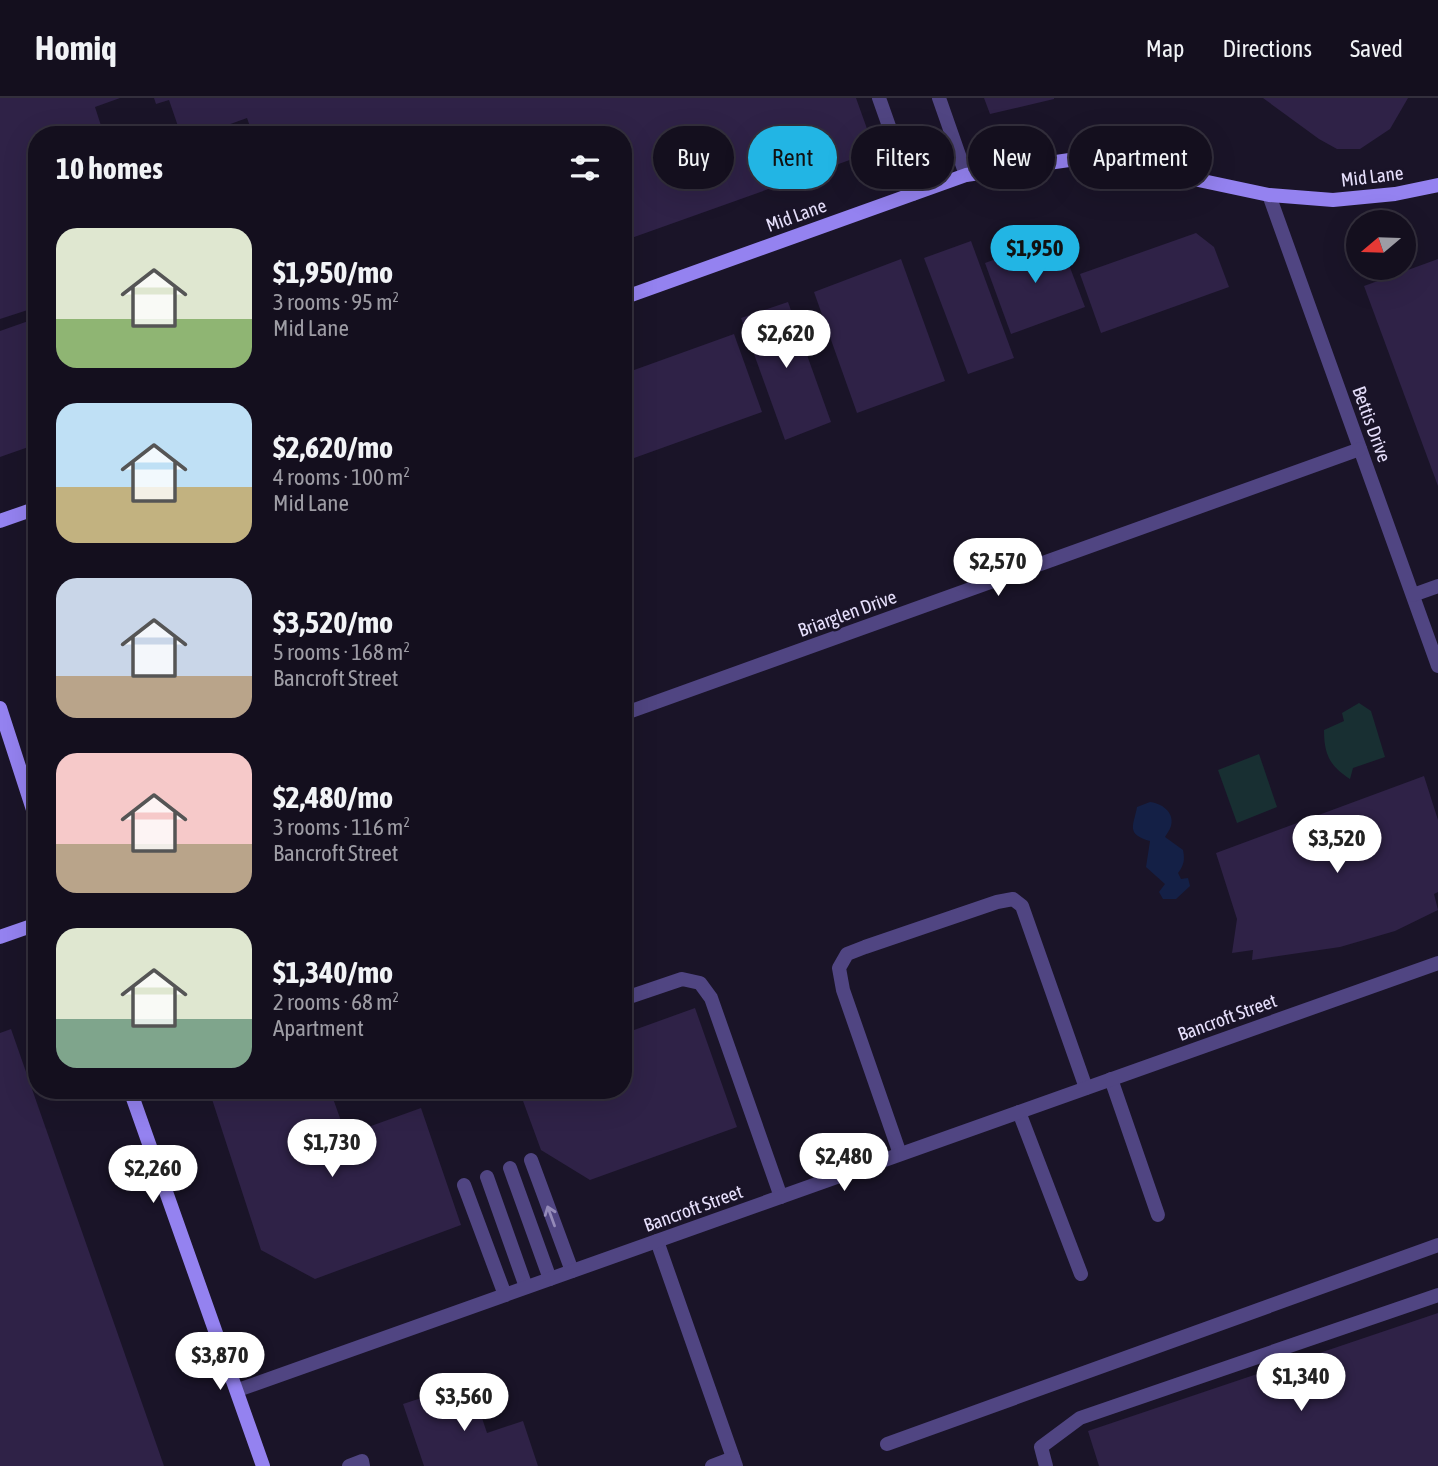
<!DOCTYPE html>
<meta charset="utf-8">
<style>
body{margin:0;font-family:"Asap Condensed",sans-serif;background:#1d1827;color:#f1f3f6;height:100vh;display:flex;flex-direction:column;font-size:26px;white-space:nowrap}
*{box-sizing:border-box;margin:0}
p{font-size:23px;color:#9d9ca4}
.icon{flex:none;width:38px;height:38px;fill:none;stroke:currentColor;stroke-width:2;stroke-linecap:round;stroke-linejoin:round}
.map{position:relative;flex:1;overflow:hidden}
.side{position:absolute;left:28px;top:28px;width:604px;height:973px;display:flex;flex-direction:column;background:#140f1e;border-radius:28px;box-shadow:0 7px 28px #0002,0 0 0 2px #332f3c}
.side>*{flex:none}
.guide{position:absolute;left:653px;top:28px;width:665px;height:63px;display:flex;gap:14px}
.needle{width:46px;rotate:251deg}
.controls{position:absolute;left:1346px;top:112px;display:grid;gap:14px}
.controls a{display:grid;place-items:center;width:70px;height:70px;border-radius:50%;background:#140f1e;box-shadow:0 7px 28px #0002,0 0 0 2px #332f3c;font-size:35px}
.price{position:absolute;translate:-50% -60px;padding:0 16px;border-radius:24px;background:#fff;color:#222;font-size:23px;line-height:46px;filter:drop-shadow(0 2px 4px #0008)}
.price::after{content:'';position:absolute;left:50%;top:42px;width:21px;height:16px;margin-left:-10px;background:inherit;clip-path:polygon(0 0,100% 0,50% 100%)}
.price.on{background:#22b5e4;color:#111}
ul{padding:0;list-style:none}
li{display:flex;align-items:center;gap:21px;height:175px;padding:0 28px}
li span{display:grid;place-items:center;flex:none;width:196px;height:140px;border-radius:21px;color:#555}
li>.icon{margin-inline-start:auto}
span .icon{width:84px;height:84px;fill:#fffc;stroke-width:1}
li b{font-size:30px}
h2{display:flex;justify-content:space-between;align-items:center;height:84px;padding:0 28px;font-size:30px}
.chip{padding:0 24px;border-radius:32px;background:#140f1e;box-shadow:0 7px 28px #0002,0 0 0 2px #332f3c;font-size:24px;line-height:63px}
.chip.on{background:#22b5e4;color:#111}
header{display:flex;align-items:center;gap:42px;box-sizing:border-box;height:98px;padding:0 35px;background:#140f1e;border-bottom:2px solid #332f3c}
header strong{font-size:33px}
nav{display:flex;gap:38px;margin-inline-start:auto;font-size:24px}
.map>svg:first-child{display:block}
.green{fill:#182f32}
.water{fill:#142046}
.building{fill:#2f2247}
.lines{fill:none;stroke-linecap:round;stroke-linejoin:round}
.lane{stroke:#504582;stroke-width:14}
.street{stroke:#504582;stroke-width:14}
.secondary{stroke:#9482f0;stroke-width:14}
.oneway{stroke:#948ab8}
.labels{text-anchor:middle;stroke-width:5;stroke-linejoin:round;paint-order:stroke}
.street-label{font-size:19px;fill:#e6dffb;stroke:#1a1428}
</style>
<header>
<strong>Homiq</strong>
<nav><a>Map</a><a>Directions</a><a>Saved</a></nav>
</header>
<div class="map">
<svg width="1438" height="1368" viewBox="0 0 1438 1368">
<rect width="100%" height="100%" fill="#1a1428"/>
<g class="green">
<path d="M1359,605L1371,613L1385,659L1353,670L1350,681C1330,668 1324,657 1324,632L1344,623L1342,615Z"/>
<path d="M1259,656L1277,709L1237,725L1218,672Z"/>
</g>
<path class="water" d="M1150,704C1161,705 1175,714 1171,728C1170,732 1167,735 1165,739L1183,752C1185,762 1184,767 1178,775L1181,781L1188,780L1190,788L1176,801H1163L1159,794L1165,786L1146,769L1150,743C1125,736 1134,727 1137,709Z"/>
<g class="building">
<path d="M0,0H120L95,9L104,37H37V209L0,221Z"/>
<path d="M154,0H856L875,53L623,143V37H253L247,20L200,37H181L169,2L156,6Z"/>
<path d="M984,0H1054V1L990,16Z"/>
<path d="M1263,0H1408L1390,31L1360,51H1337L1319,41Z"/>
<path d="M1196,135L1214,149L1229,189L1101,235L1080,176Z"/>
<path d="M1058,138L1085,209L1011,236L985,165Z"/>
<path d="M971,143L1014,260L968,276L924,160Z"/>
<path d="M901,161L945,283L857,315L814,194Z"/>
<path d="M1438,161V388L1364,188Z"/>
<path d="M788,204L831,324L785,342L741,220Z"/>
<path d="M37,220V346L0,359V233Z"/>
<path d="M734,236L762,314L623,364V276Z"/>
<path d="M1424,678L1438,722V794L1434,796L1438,812L1395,833L1340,849L1252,862L1253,852L1232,855L1237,821L1216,755Z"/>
<path d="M695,910L737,1029L590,1082L541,1052L519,992H623V936Z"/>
<path d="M11,931L164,1368H0V935Z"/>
<path d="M209,992H330L346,1037L421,1010L461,1127L315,1181L261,1152Z"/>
<path d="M1438,1215V1368H1099L1088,1333Z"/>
<path d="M470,1284L487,1335L523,1323L538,1368H424L403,1306Z"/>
</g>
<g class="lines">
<g class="lane">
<path d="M879,0L913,96"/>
<path d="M939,0L966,77"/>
<path d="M623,901L682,881L700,885L711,900L781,1099"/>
<path d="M1111,981L1158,1117"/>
<path d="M1019,1014L1081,1176"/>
<path d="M900,1056L843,892L839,870L847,856L865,849L997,804L1013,801L1022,808L1086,990"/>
<path d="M531,1062L572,1173"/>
<path d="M510,1070L550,1181"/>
<path d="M487,1079L526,1189"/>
<path d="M464,1087L505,1197"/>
<path d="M657,1143L736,1368"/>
<path d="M887,1346L1438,1147"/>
<path d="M349,1368L362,1363L363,1368"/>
<path d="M712,1368L733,1360"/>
<path d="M1046,1368L1041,1349L1080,1320L1438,1197"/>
</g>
<g class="street">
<path d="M1269,97L1438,568"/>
<path d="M1413,497L1438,488"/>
<path d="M623,616L1360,351"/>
<path d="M238,1292L1438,865"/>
</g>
<g class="secondary">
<path d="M623,200L966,77L1090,59L1269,97L1333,102L1395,96L1438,87"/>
<path d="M0,423L37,410"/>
<path d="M0,610L37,724"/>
<path d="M0,839L37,826"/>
<path d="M130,992L263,1368"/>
</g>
</g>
<defs><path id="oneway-shaft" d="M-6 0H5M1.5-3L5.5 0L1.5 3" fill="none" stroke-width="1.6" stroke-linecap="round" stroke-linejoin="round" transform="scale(1.75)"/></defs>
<use class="oneway" href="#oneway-shaft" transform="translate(551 1118) rotate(-110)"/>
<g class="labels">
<g class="street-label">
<text transform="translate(1372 78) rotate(-7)" y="7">Mid Lane</text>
<text transform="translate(796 117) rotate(-20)" y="7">Mid Lane</text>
<text transform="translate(1372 326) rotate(70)" y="7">Bettis Drive</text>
<text transform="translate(847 515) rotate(-20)" y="7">Briarglen Drive</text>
<text transform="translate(1227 919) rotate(-20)" y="7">Bancroft Street</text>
<text transform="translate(693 1110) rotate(-20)" y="7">Bancroft Street</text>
</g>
</g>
</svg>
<div class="controls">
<a><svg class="needle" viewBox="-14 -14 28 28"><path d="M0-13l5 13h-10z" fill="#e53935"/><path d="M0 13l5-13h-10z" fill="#9d9ca4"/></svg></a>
</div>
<b class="price on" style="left:1035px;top:187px">$1,950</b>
<b class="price" style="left:786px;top:272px">$2,620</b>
<b class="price" style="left:998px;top:500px">$2,570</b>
<b class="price" style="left:1337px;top:777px">$3,520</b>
<b class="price" style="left:332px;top:1081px">$1,730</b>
<b class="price" style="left:844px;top:1095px">$2,480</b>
<b class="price" style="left:153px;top:1107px">$2,260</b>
<b class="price" style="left:220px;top:1294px">$3,870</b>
<b class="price" style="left:1301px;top:1315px">$1,340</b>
<b class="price" style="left:464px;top:1335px">$3,560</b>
<div class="guide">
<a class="chip">Buy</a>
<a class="chip on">Rent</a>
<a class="chip">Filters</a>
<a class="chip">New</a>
<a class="chip">Apartment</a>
</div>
<section class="side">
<h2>10 homes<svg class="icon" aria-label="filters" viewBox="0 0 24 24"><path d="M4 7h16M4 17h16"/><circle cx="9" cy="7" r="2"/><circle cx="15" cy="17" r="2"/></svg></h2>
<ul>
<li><span style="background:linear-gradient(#dfe7d0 65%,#8fb573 0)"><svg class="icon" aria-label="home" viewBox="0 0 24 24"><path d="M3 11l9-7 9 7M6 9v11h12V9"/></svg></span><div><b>$1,950/mo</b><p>3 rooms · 95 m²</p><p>Mid Lane</p></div></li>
<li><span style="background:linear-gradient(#bfe0f5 60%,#c2b280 0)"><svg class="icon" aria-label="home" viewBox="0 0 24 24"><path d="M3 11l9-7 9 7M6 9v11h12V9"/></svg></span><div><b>$2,620/mo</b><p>4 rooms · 100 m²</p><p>Mid Lane</p></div></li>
<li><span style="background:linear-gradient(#c9d6e8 70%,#b9a48a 0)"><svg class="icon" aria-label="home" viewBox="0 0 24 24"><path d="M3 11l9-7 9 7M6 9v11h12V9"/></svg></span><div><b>$3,520/mo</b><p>5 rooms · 168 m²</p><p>Bancroft Street</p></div></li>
<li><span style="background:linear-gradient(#f6c9c9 65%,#b9a48a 0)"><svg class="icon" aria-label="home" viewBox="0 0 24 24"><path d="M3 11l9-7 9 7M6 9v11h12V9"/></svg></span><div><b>$2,480/mo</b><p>3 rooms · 116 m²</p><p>Bancroft Street</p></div></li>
<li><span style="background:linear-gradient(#dfe7d0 65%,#7fa58c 0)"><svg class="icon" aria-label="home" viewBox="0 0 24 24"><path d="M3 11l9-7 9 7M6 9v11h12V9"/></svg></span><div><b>$1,340/mo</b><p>2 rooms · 68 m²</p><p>Apartment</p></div></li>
</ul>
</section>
</div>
